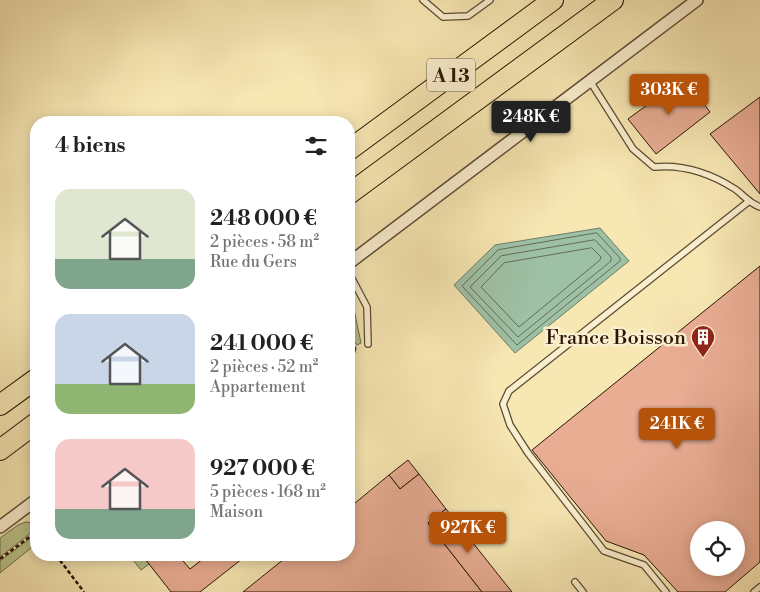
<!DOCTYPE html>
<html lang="fr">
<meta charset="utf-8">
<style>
body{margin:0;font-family:"Libre Bodoni",serif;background:#f6f6f6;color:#222;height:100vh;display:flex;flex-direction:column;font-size:19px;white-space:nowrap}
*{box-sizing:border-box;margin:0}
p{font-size:16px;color:#767676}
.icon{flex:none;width:28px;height:28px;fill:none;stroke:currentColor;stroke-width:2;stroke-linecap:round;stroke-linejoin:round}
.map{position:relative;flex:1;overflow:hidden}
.details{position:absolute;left:30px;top:116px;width:325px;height:445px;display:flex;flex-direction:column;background:#fff;border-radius:20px;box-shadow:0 2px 12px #0003}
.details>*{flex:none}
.buttons{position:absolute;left:690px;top:521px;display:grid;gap:10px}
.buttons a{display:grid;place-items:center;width:55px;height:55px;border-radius:50%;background:#fff;box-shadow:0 2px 12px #0003;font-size:25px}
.price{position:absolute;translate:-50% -42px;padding:0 11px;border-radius:5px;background:#b45309;color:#fff;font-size:16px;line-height:32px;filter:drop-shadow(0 1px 2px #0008)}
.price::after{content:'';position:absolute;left:50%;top:30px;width:15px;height:11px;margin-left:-8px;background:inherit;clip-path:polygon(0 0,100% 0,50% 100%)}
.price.selected{background:#222;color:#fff}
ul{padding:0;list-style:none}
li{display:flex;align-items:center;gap:15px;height:125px;padding:0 25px}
li span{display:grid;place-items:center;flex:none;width:140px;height:100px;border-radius:15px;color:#555}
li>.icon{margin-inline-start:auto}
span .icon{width:60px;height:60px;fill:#fffc;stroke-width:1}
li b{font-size:21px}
h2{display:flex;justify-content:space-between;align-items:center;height:60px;padding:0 25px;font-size:21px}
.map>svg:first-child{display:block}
.green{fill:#bcc58d;stroke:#726d4a}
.water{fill:#9ec1a6;stroke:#6f7c66}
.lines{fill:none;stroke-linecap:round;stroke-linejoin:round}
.shore{stroke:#646b56;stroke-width:1}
.building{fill:#e9ad94;stroke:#291507;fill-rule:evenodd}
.lane-casing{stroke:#5c4a32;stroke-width:8}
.street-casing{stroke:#5c4a32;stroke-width:14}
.highway-casing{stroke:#291507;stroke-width:22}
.path{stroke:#291507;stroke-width:2.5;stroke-dasharray:4 2.5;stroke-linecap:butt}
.lane{stroke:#faefce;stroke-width:5.5}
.street{stroke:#faefce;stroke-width:11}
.highway{stroke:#f7e7b3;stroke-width:20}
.labels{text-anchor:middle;stroke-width:5;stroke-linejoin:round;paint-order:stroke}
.shield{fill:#faefce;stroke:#685643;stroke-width:1}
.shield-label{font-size:19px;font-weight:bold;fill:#291507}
.poi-label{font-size:20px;fill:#291507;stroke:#faefce;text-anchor:end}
</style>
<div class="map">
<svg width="760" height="592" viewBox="0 0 760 592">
<rect width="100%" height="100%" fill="#f7e7b3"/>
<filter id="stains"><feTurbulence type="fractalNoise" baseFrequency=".004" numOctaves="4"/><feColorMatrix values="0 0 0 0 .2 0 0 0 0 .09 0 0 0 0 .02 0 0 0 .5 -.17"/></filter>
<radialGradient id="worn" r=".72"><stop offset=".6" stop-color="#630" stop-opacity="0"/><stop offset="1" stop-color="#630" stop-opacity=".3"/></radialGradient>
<g class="green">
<path d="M351,295L361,343L357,345L349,334V297Z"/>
<path d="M26,522L33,523L36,529L0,557V538L18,525Z"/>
<path d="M36,534V544L0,573V561Z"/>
<path d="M129,555H142L149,564L141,570Z"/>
</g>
<path class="water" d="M600,228L629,261L515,353L454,285L495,245Z"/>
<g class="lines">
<g class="shore">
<path d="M597,233L620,258V261L517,345L462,286L498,250Z"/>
<path d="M595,240L611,257V261L518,337L470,287L501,256Z"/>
<path d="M592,248L601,257L600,260L519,327L481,287L504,263Z"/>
</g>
</g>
<g class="building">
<path d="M684,78L710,112L656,154L628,119Z"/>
<path d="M760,97V194L710,134Z"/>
<path d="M760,266V562L725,592H678L644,555L606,541L532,450ZM699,530H736V568H699Z"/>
<path d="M349,338L356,348L353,359L349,362Z"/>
<path d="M408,460L419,474L400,489L389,475Z"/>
<path d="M419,474L446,509L428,523L482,592H243L289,555H349V508L389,475L400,489Z"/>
<path d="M446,509L512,592H482L428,523Z"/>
<path d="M142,555H152L154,558L157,555H178L190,569L208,555H247L200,592H171Z"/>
</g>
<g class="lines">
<g class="lane-casing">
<g id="lane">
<path d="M423,0L443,17L468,16L490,0"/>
<path d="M590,81L633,149L654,167C684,164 710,173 735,189C745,196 747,202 760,207"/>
<path d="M349,273L367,307L368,344"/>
<path d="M575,582L583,592"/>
<path d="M666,592L644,565L604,551L528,453L510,425L503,404L509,391L748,202"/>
<path d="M754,592L760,587"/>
</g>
</g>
<g class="street-casing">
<g id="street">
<path d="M349,263L697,0"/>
<path d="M0,527L36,500"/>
</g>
</g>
<g class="highway-casing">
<g id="highway">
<path d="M349,150L553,0"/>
<path d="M349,194L613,0"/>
<path d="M0,405L36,379"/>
<path d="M0,450L36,423"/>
</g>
</g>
<g class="path">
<path d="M56,555L84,592"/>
<path d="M0,559L36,532"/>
</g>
<use href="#lane" class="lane"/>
<use href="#street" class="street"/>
<use href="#highway" class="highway"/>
</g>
<defs>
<g id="building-pin" transform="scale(1.25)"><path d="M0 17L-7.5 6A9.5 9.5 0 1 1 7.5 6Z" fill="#8f2418" stroke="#faefce"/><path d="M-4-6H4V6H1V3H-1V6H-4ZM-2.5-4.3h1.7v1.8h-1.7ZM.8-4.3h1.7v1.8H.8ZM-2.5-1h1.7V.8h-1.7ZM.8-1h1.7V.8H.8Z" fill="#fff"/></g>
</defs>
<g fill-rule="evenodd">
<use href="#building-pin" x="703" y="337"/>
</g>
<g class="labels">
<rect class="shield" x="427" y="58.5" width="48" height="33" rx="4"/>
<g class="shield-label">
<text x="451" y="82">A 13</text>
</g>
<g class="poi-label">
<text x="686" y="344">France Boisson</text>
</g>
</g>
<rect width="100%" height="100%" filter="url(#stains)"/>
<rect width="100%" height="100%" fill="url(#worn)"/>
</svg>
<div class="buttons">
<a><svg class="icon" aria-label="locate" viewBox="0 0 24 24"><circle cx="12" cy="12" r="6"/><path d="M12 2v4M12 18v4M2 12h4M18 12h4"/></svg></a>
</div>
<b class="price" style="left:669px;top:116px">303K €</b>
<b class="price selected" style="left:531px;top:143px">248K €</b>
<b class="price" style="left:677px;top:450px">241K €</b>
<b class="price" style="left:468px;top:554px">927K €</b>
<section class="details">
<h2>4 biens<svg class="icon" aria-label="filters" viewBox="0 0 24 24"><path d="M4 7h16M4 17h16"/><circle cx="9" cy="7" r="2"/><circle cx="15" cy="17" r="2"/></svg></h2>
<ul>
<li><span style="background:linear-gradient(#dfe7d0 70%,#7fa58c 0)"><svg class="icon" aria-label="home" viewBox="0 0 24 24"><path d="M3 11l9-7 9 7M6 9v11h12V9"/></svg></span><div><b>248 000 €</b><p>2 pièces · 58 m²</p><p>Rue du Gers</p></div></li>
<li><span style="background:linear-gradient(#c9d6e8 70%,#8fb573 0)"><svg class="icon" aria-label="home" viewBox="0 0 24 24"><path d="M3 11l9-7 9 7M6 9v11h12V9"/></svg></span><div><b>241 000 €</b><p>2 pièces · 52 m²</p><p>Appartement</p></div></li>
<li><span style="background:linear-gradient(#f6c9c9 70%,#7fa58c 0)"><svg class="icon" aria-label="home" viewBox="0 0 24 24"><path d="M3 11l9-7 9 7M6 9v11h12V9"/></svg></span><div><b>927 000 €</b><p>5 pièces · 168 m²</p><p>Maison</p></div></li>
</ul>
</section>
</div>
